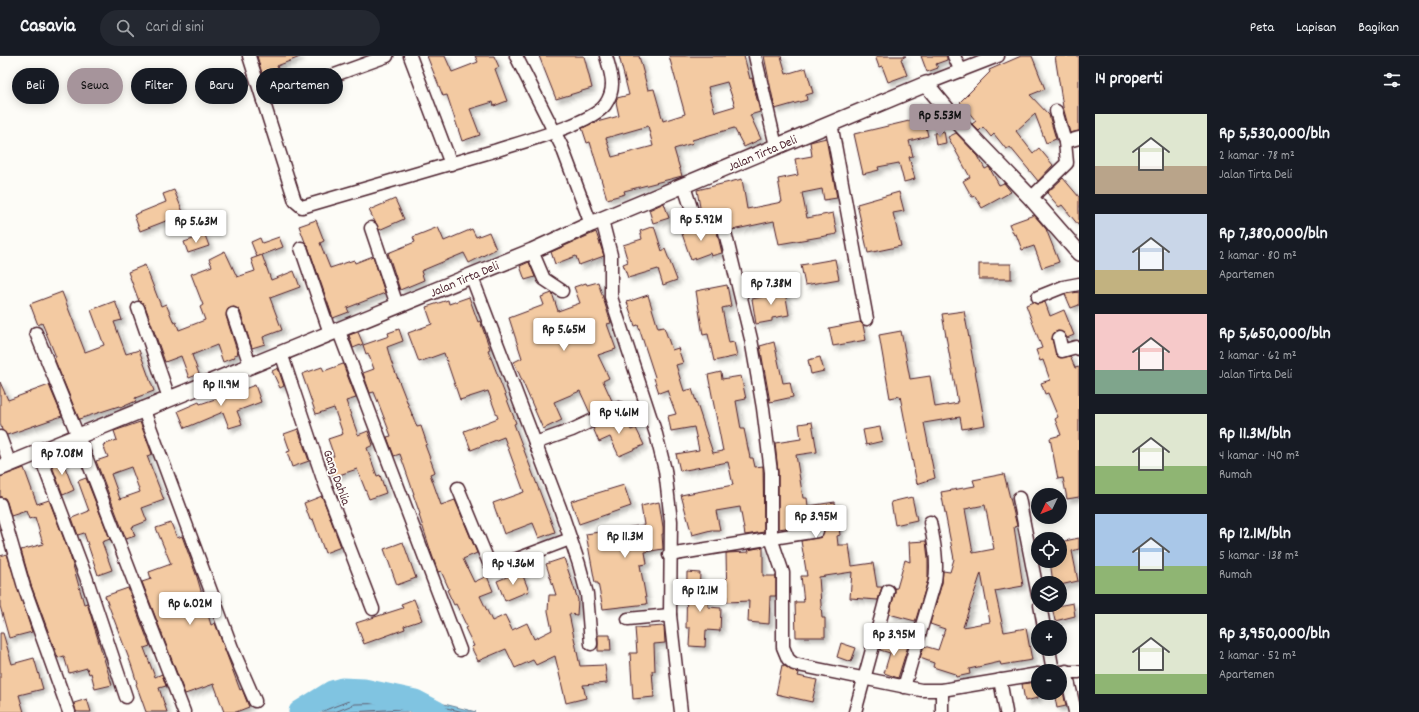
<!DOCTYPE html>
<html lang="id">
<meta charset="utf-8">
<style>
body{margin:0;font-family:Dekko,sans-serif;background:#242831;color:#f1f3f6;height:100vh;display:flex;flex-direction:column;font-size:15px;white-space:nowrap}
*{box-sizing:border-box;margin:0}
p{font-size:13px;color:#9ea1a6}
.icon{flex:none;width:22px;height:22px;fill:none;stroke:currentColor;stroke-width:2;stroke-linecap:round;stroke-linejoin:round}
.map{position:relative;flex:1;overflow:hidden}
.drawer{display:flex;flex-direction:column;background:#171b24;width:340px}
.drawer>*{flex:none}
.hud{position:absolute;left:12px;top:12px;width:380px;height:36px;display:flex;gap:8px}
.needle{width:26px;rotate:227deg}
.fabs{position:absolute;left:1031px;top:432px;display:grid;gap:8px}
.fabs a{display:grid;place-items:center;width:36px;height:36px;border-radius:50%;background:#171b24;box-shadow:0 2px 10px #0003;font-size:20px}
.price{position:absolute;translate:-50% -34px;padding:0 9px;border-radius:4px;background:#fff;color:#222;font-size:13px;line-height:26px;filter:drop-shadow(0 1px 2px #0008)}
.price::after{content:'';position:absolute;left:50%;top:24px;width:12px;height:9px;margin-left:-6px;background:inherit;clip-path:polygon(0 0,100% 0,50% 100%)}
.price.on{background:#a6949b;color:#111}
ul{padding:0;list-style:none}
li{display:flex;align-items:center;gap:12px;height:100px;padding:0 16px}
li span{display:grid;place-items:center;flex:none;width:112px;height:80px;border-radius:0px;color:#555}
li>.icon{margin-inline-start:auto}
span .icon{width:48px;height:48px;fill:#fffc;stroke-width:1}
li b{font-size:17px}
h2{display:flex;justify-content:space-between;align-items:center;height:48px;padding:0 16px;font-size:17px}
.chip{padding:0 14px;border-radius:18px;background:#171b24;box-shadow:0 2px 10px #0003;font-size:14px;line-height:36px}
.chip.on{background:#a6949b;color:#111}
header{display:flex;align-items:center;gap:24px;box-sizing:border-box;height:56px;padding:0 20px;background:#171b24;border-bottom:1px solid #363941}
header strong{font-size:19px}
nav{display:flex;gap:22px;margin-inline-start:auto;font-size:14px}
.search{width:280px;height:36px;background:#242831;display:flex;align-items:center;gap:10px;box-sizing:border-box;padding:0 14px;border-radius:22px;color:#9ea1a6;font-size:15px}
main{display:flex;flex:1;min-height:0}
.map>svg:first-child{display:block}
.water{fill:#80c4e1;stroke:#6a8298}
.lines{fill:none;stroke-linecap:round;stroke-linejoin:round}
.shore{stroke:#606174;stroke-width:1}
.river{stroke:#80c4e1;stroke-width:23}
.building{fill:#f3caa2;stroke:#4a1f2b;fill-rule:evenodd;filter:url(#shadow)}
.minor-casing{stroke:#4a1f2b;stroke-width:15}
.tertiary-casing{stroke:#4a1f2b;stroke-width:18}
.minor{stroke:#fdfcf7;stroke-width:12}
.tertiary{stroke:#fdfcf7;stroke-width:15}
.labels{text-anchor:middle;stroke-width:3.5;stroke-linejoin:round;paint-order:stroke}
.street-label{font-size:13px;fill:#4a1f2b;stroke:#fdfcf7}
</style>
<header>
<strong>Casavia</strong>
<div class="search"><svg class="icon" aria-label="search" viewBox="0 0 24 24"><circle cx="10" cy="10" r="6"/><path d="M15 15l6 6"/></svg>Cari di sini</div>
<nav><a>Peta</a><a>Lapisan</a><a>Bagikan</a></nav>
</header>
<main>
<div class="map">
<svg width="1079" height="656" viewBox="0 0 1079 656">
<defs>
<filter id="shadow"><feDropShadow dx="3.5" dy="3.5" stdDeviation="2" flood-color="#0004"/></filter>
</defs>
<rect width="100%" height="100%" fill="#fdfcf7"/>
<filter id="ink" filterUnits="userSpaceOnUse"><feTurbulence type="fractalNoise" baseFrequency=".025" numOctaves="2"/><feDisplacementMap in="SourceGraphic" scale="8" xChannelSelector="R" yChannelSelector="G"/><feConvolveMatrix kernelMatrix="1 2 1 2 8 2 1 2 1" color-interpolation-filters="sRGB"/></filter>
<g filter="url(#ink)">
<path class="water" d="M404,638L476,656H310L353,640Z"/>
<g class="lines">
<g class="shore">
<path d="M320,656L354,643L403,642L464,656"/>
<path d="M335,656L355,648L403,647L442,656"/>
<path d="M352,656L402,653L415,656"/>
</g>
<path class="river" d="M300,656L332,636L342,633L364,634L415,645L436,656"/>
</g>
<g class="building">
<path d="M257,0H300V1L277,10L279,15L263,21Z"/>
<path d="M427,0H445L452,16L478,6L475,0H494L499,11L495,13L507,45L494,50L493,46L470,53L480,79L462,85L447,39L443,40Z"/>
<path d="M539,0H584L592,32L556,43Z"/>
<path d="M619,0H639L648,34L654,33L663,65L685,58L669,0H744L750,23L752,22L760,56L750,59L761,83L744,91L734,72L692,84L693,87L674,93L682,120L624,135L625,138L607,143L590,86L587,87L582,72L593,67L619,60L616,46L617,42L629,39ZM727,26L735,50L715,56L708,31ZM648,70L653,90L612,101L606,82Z"/>
<path d="M764,0H781L786,18L806,12L813,37L806,39L807,44L775,53Z"/>
<path d="M875,0H906L901,3L907,19L888,26L882,10L879,11Z"/>
<path d="M921,0H947V4L936,8L938,12L927,16Z"/>
<path d="M1021,0H1032L1045,33L1030,39L1049,59L1056,83L1046,87L1035,58L1016,75L1033,97L1039,92L1053,109L1038,125L1010,91L1006,93L994,78L991,81L983,71L979,75L972,68L976,65L960,46L990,16L989,14Z"/>
<path d="M1055,0H1079V75L1070,77L1063,51Z"/>
<path d="M921,49L928,80L909,85L913,100L909,101L915,123L904,126L899,107L878,111L879,114L863,118L854,78L909,65L912,63L910,52Z"/>
<path d="M944,75L946,87L936,89L934,77Z"/>
<path d="M956,77L978,100L985,113L989,111L999,129L1004,127L1011,136L982,152L975,140L972,141L963,125L970,121L948,81Z"/>
<path d="M826,82L837,142L824,144L822,133L802,137L807,162L833,157L837,178L779,188L774,165L732,174L730,167L720,158H703L701,157L697,134L742,123L747,153L782,146L778,123L798,119L795,103L812,100L810,86Z"/>
<path d="M1063,122L1079,141V170L1062,149L1059,151L1047,137Z"/>
<path d="M174,134L183,156L170,161L171,163L140,175L134,159L166,146L163,138Z"/>
<path d="M899,136L904,155L893,157L901,190L868,197L857,148Z"/>
<path d="M395,143L404,163L379,174L369,154Z"/>
<path d="M664,147L669,162L653,167L649,154Z"/>
<path d="M1034,159L1046,173L1059,206L1042,212L1034,190L1022,194L1016,178L1014,179L1009,168Z"/>
<path d="M316,164L324,185L320,187L330,212L354,204L355,207L373,200L385,237L347,252L349,256L333,262L308,190L305,186L299,170Z"/>
<path d="M692,169L701,173H714L717,176L722,197L711,200L710,197L691,204L680,172Z"/>
<path d="M654,170L662,195L665,193L677,224L663,229L658,213L628,222L623,208L628,206L623,189L642,183L640,175Z"/>
<path d="M438,171L444,185L472,173L476,181L489,176L496,193L469,207L464,197L421,215L424,224L400,234L388,197L415,186L413,181Z"/>
<path d="M596,176L604,200L579,209L576,200L555,208L551,196Z"/>
<path d="M205,179L209,190L188,197L184,186Z"/>
<path d="M279,181L283,191L257,201L251,186L260,182L262,187Z"/>
<path d="M225,195L237,221L255,215L251,203L262,199L271,224L294,215L300,231L270,242L282,274L263,281L265,288L252,292L240,255L234,251L228,253L226,260L238,298L234,299L235,301L223,306L217,289L192,299L199,318L189,322L181,300L165,306L145,250L139,245L128,216L145,209L161,250L166,248L174,267L176,266L179,274L205,264L200,251L203,249L191,218L212,210L209,203Z"/>
<path d="M835,203L839,223L805,229L801,209Z"/>
<path d="M529,206L535,221L525,224L520,210Z"/>
<rect x="979" y="208" width="32" height="15"/>
<path d="M598,226L611,267L607,268L616,293L598,299L609,322L603,325L613,347L590,357L580,335L554,346L562,364L543,373L514,306L522,302L509,262L544,249L541,241L552,237L558,255L580,247L574,231L586,227L587,229Z"/>
<path d="M727,229L731,250L722,252L729,287L734,286L737,300L714,305L708,278L703,279L696,235Z"/>
<path d="M784,230L789,259L772,262V265L756,268L752,243L772,239L770,232Z"/>
<path d="M62,236L85,296L104,289L91,254L115,245L122,264L114,266L126,298L139,294L154,335L135,342L136,345L120,352L119,350L79,363L54,302L56,301L42,267L38,269L30,248Z"/>
<path d="M1079,236V249L1071,252L1065,238Z"/>
<path d="M648,239L658,272L664,271L672,294L678,292L683,307L676,309L684,335L692,333L713,397L723,395L708,319L721,316L722,323L741,320L746,343L736,345L741,373H744L750,402H753L755,411L763,410L764,476L745,479L740,451L716,455L720,474H711L692,479L681,439L733,429L728,406L680,415L676,398L699,394L694,371L671,375L668,360L676,358L667,334L659,337L654,322L655,321L638,269L635,270L627,246Z"/>
<path d="M469,241L478,266L480,265L490,293L488,294L516,367L514,368L555,476L539,482L533,467L504,478L493,447L524,436L504,381L471,394L464,375L498,362L488,335L460,344L444,297L419,306L408,277L432,268L426,251L448,244L449,248Z"/>
<path d="M1033,246L1037,248L1045,246L1050,260L1064,254L1074,279L1067,282L1064,277L1058,275L1054,277L1052,283L1057,300L1060,302L1070,300L1075,312L1079,311V441L1067,443L1063,422L1058,423L1050,382L1061,379L1055,363L1058,361L1048,337L1045,338L1041,327L1050,324L1043,304L1040,305L1036,294L1042,292L1026,249Z"/>
<path d="M964,255L985,369L962,373L960,361L924,367L935,422L917,428L900,340L890,342L879,279L901,275L910,323L930,320L935,351L958,347L942,258Z"/>
<path d="M860,266L863,269L866,284L833,290L829,272Z"/>
<path d="M399,273L403,285L387,291L391,305L417,371L421,370L427,388L425,389L435,416L430,418L441,449L455,444L477,497L463,503L474,526L487,520L493,535L480,540L492,565L505,559L512,574L527,567L534,583L552,574L548,555L549,539H556L546,508L564,502L578,544L577,559L569,558L580,610L605,609L607,627L583,629L586,642L566,647L555,600L536,609L533,604L515,612L506,593L478,605L471,591L474,590L465,572L467,571L456,548L454,549L447,534L449,533L441,515L438,516L432,499L419,459L420,458L413,438H414L400,398L394,400L387,381L391,380L378,346L374,336L370,337L363,317L374,313L368,297L366,298L363,289L389,280L388,277Z"/>
<path d="M358,276L363,288L353,292L349,279Z"/>
<path d="M774,286L783,327L790,326L793,341L770,346L760,290Z"/>
<path d="M820,301L824,315L811,318L808,304Z"/>
<path d="M343,308L356,342L346,345L358,379L368,375L373,389L367,392L377,420L380,419L386,437L369,443L357,413L333,421L326,402L334,400L328,383L343,378L334,352L316,358L302,318L322,311L324,315Z"/>
<path d="M278,312L284,330L280,332L272,315Z"/>
<path d="M0,326L8,344L49,329L62,360L7,379L2,374L0,367Z"/>
<path d="M255,329L261,346L237,355L242,368L229,372L223,356L185,372L178,355L199,346L200,348L218,342L215,335L228,330L231,338Z"/>
<path d="M623,358L631,374L636,372L644,389L619,400L610,381L599,386L593,372Z"/>
<path d="M140,366L152,398L147,400L164,444L142,452L147,465L132,471L135,480L126,483L96,405L108,401L103,389L117,384L114,375ZM131,411L140,436L120,443L111,418Z"/>
<path d="M812,366L817,396L796,399L803,442H807L808,450L835,446L840,479L837,480L838,489H849L852,510L873,507L877,531H882L878,544L850,542L852,516L819,521L822,562H825V581H796L795,546H804L801,520H807L801,485L821,481L824,474L823,470L816,468L778,473V416L775,387L801,383L799,368Z"/>
<path d="M880,371L883,385L866,389L863,374Z"/>
<path d="M298,373L309,405L292,411L287,396L290,395L284,378Z"/>
<path d="M61,401L74,434L63,439L50,405Z"/>
<path d="M24,412L37,448L49,444L70,499L84,548L87,547L112,629L95,633L91,617L89,618L87,612L69,617L64,600L58,602L31,529L21,494L43,488L35,461L29,463L26,455L11,460L7,446L5,442L0,441V421Z"/>
<path d="M1004,418L1017,470L1014,471L1023,530L995,535L1004,576L1026,572L1032,604L1001,609L1000,606L969,613L970,618L956,621L955,618L933,611L934,607L920,602L924,590L938,594L945,573L930,568L942,527L943,515L950,516L954,503L941,436L975,430L973,424ZM985,449L994,493L973,497L965,453ZM981,517L990,566L963,571Z"/>
<path d="M86,422L110,483L102,486L112,514L98,519L84,477L78,479L72,462L89,455L78,425Z"/>
<path d="M624,429L631,450L579,468L571,445Z"/>
<path d="M322,440L341,491L325,497L313,463L310,464L304,447Z"/>
<path d="M912,441L917,464L895,469L891,446Z"/>
<path d="M659,446L663,471V478H662L663,493L645,496L647,508L640,509L647,548L603,553L598,527H595L586,478L644,469L641,450Z"/>
<path d="M171,467L177,482L182,480L197,521L211,569L215,567L240,634L242,633L249,651L236,656H224L214,628L185,638L142,526L151,523L149,516L171,508L156,472Z"/>
<path d="M1079,482V493L1072,495L1078,525L1060,529V527H1053L1050,505H1060V486Z"/>
<path d="M926,485L928,503V524L916,563L915,565L889,558L895,537V532H897L905,504L910,506L909,486Z"/>
<path d="M403,486L416,522L397,529L384,493Z"/>
<path d="M763,491V520H776V540H770L769,568L748,566L749,545L727,546L726,497L749,496L748,494Z"/>
<path d="M7,498L32,576L9,582L0,550V500Z"/>
<path d="M521,515L529,535L505,545L497,525Z"/>
<path d="M687,516L700,517L699,539H708V551L721,552L720,575L706,574L705,591L689,590L690,572H686Z"/>
<path d="M128,532L150,590L144,592L155,621L162,618L166,630L159,632L167,656H146L136,628L137,627L131,608L105,540Z"/>
<path d="M414,543L422,564L404,570L405,573L364,588L356,567L403,552L401,548Z"/>
<path d="M1073,547L1075,560L1055,565L1052,551Z"/>
<path d="M664,570L665,587L654,588L655,615H652L654,641L633,643L630,597H637L635,572Z"/>
<path d="M0,577H3L12,608L34,602L43,633L19,639L24,656H0Z"/>
<path d="M598,579H610L611,595H598Z"/>
<path d="M883,582L908,590L898,622L884,617L890,597L880,594Z"/>
<path d="M841,587L856,592L851,606L837,601Z"/>
<path d="M782,609L799,617L798,620L817,624L812,646L776,638Z"/>
<path d="M1038,626V642L1025,645L1022,628Z"/>
<path d="M1062,630L1066,650L1057,652L1054,637H1060V631Z"/>
<path d="M87,643L91,656H76L74,647Z"/>
</g>
<g class="lines">
<g class="minor-casing">
<g id="minor">
<path d="M249,0L295,145L302,151C366,132 430,114 494,95C518,87 591,68 605,49C617,32 611,18 606,0"/>
<path d="M410,0L451,108"/>
<path d="M516,0L562,91L591,168"/>
<path d="M755,0L776,90"/>
<path d="M954,0L961,15"/>
<path d="M926,28L998,0"/>
<path d="M263,45L387,0"/>
<path d="M831,67L867,263"/>
<path d="M1065,86L1079,82"/>
<path d="M684,130L694,161L701,166L717,165L724,172L751,283L763,352L771,416V482L783,517V591L788,603L794,608L803,610L921,634H942L1038,618"/>
<path d="M1031,142L1067,107L1065,86L1056,55"/>
<path d="M602,164L611,199V241L656,378L665,414L671,465L670,559L681,656"/>
<path d="M371,172L397,249"/>
<path d="M301,192L330,277"/>
<path d="M532,195L544,223L562,235"/>
<path d="M471,219L560,452L579,508L587,538L591,588"/>
<path d="M1038,241L1063,231L1079,228"/>
<path d="M138,252L169,342"/>
<path d="M233,258L250,309"/>
<path d="M338,273L460,594"/>
<path d="M36,277L78,380L184,656"/>
<path d="M1059,282L1062,295L1076,291L1079,293"/>
<path d="M281,297L323,423L373,553"/>
<path d="M143,352L232,592L255,645"/>
<path d="M0,381L10,408"/>
<path d="M535,387L572,374L619,352"/>
<path d="M39,397L86,521L126,641"/>
<path d="M458,432L489,507L496,511L570,483"/>
<path d="M1019,442L1038,539"/>
<path d="M0,448L24,531L69,656"/>
<path d="M669,499L817,475"/>
<path d="M1040,549L1044,571"/>
<path d="M628,563L670,559"/>
<path d="M1049,593L1053,615"/>
<path d="M1066,615L1075,656"/>
<path d="M1060,616H1079"/>
<path d="M1000,624L1006,656"/>
<path d="M904,631L935,525C938,504 934,486 930,466"/>
<path d="M855,656L888,535"/>
<path d="M942,656V634"/>
</g>
</g>
<g class="tertiary-casing">
<path id="tertiary" d="M0,412L532,195L591,168L926,28L955,63L1031,142L1079,197"/>
</g>
<use href="#minor" class="minor"/>
<use href="#tertiary" class="tertiary"/>
</g>
</g>
<g class="labels">
<g class="street-label">
<text transform="translate(762 96) rotate(-23)" y="5">Jalan Tirta Deli</text>
<text transform="translate(464 222) rotate(-23)" y="5">Jalan Tirta Deli</text>
<text transform="translate(338 421) rotate(70)" y="5">Gang Dahlia</text>
</g>
</g>
</svg>
<div class="fabs">
<a><svg class="needle" viewBox="-14 -14 28 28"><path d="M0-13l5 13h-10z" fill="#e53935"/><path d="M0 13l5-13h-10z" fill="#9ea1a6"/></svg></a>
<a><svg class="icon" aria-label="locate" viewBox="0 0 24 24"><circle cx="12" cy="12" r="6"/><path d="M12 2v4M12 18v4M2 12h4M18 12h4"/></svg></a>
<a><svg class="icon" aria-label="layers" viewBox="0 0 24 24"><path d="M12 4l9 5-9 5-9-5zM3 14l9 5 9-5"/></svg></a>
<a>+</a>
<a>−</a>
</div>
<b class="price on" style="left:940px;top:82px">Rp 5.53M</b>
<b class="price" style="left:701px;top:186px">Rp 5.92M</b>
<b class="price" style="left:196px;top:188px">Rp 5.63M</b>
<b class="price" style="left:771px;top:250px">Rp 7.38M</b>
<b class="price" style="left:564px;top:296px">Rp 5.65M</b>
<b class="price" style="left:221px;top:351px">Rp 11.9M</b>
<b class="price" style="left:619px;top:379px">Rp 4.61M</b>
<b class="price" style="left:62px;top:420px">Rp 7.08M</b>
<b class="price" style="left:816px;top:483px">Rp 3.95M</b>
<b class="price" style="left:625px;top:503px">Rp 11.3M</b>
<b class="price" style="left:513px;top:530px">Rp 4.36M</b>
<b class="price" style="left:700px;top:557px">Rp 12.1M</b>
<b class="price" style="left:190px;top:570px">Rp 6.02M</b>
<b class="price" style="left:894px;top:601px">Rp 3.95M</b>
<div class="hud">
<a class="chip">Beli</a>
<a class="chip on">Sewa</a>
<a class="chip">Filter</a>
<a class="chip">Baru</a>
<a class="chip">Apartemen</a>
</div>
</div>
<section class="drawer">
<h2>14 properti<svg class="icon" aria-label="filters" viewBox="0 0 24 24"><path d="M4 7h16M4 17h16"/><circle cx="9" cy="7" r="2"/><circle cx="15" cy="17" r="2"/></svg></h2>
<ul>
<li><span style="background:linear-gradient(#dfe7d0 65%,#b9a48a 0)"><svg class="icon" aria-label="home" viewBox="0 0 24 24"><path d="M3 11l9-7 9 7M6 9v11h12V9"/></svg></span><div><b>Rp 5,530,000/bln</b><p>2 kamar · 78 m²</p><p>Jalan Tirta Deli</p></div></li>
<li><span style="background:linear-gradient(#c9d6e8 70%,#c2b280 0)"><svg class="icon" aria-label="home" viewBox="0 0 24 24"><path d="M3 11l9-7 9 7M6 9v11h12V9"/></svg></span><div><b>Rp 7,380,000/bln</b><p>2 kamar · 80 m²</p><p>Apartemen</p></div></li>
<li><span style="background:linear-gradient(#f6c9c9 70%,#7fa58c 0)"><svg class="icon" aria-label="home" viewBox="0 0 24 24"><path d="M3 11l9-7 9 7M6 9v11h12V9"/></svg></span><div><b>Rp 5,650,000/bln</b><p>2 kamar · 62 m²</p><p>Jalan Tirta Deli</p></div></li>
<li><span style="background:linear-gradient(#dfe7d0 65%,#8fb573 0)"><svg class="icon" aria-label="home" viewBox="0 0 24 24"><path d="M3 11l9-7 9 7M6 9v11h12V9"/></svg></span><div><b>Rp 11.3M/bln</b><p>4 kamar · 140 m²</p><p>Rumah</p></div></li>
<li><span style="background:linear-gradient(#a9c7e8 65%,#8fb573 0)"><svg class="icon" aria-label="home" viewBox="0 0 24 24"><path d="M3 11l9-7 9 7M6 9v11h12V9"/></svg></span><div><b>Rp 12.1M/bln</b><p>5 kamar · 138 m²</p><p>Rumah</p></div></li>
<li><span style="background:linear-gradient(#dfe7d0 75%,#8fb573 0)"><svg class="icon" aria-label="home" viewBox="0 0 24 24"><path d="M3 11l9-7 9 7M6 9v11h12V9"/></svg></span><div><b>Rp 3,950,000/bln</b><p>2 kamar · 52 m²</p><p>Apartemen</p></div></li>
</ul>
</section>
</main>
